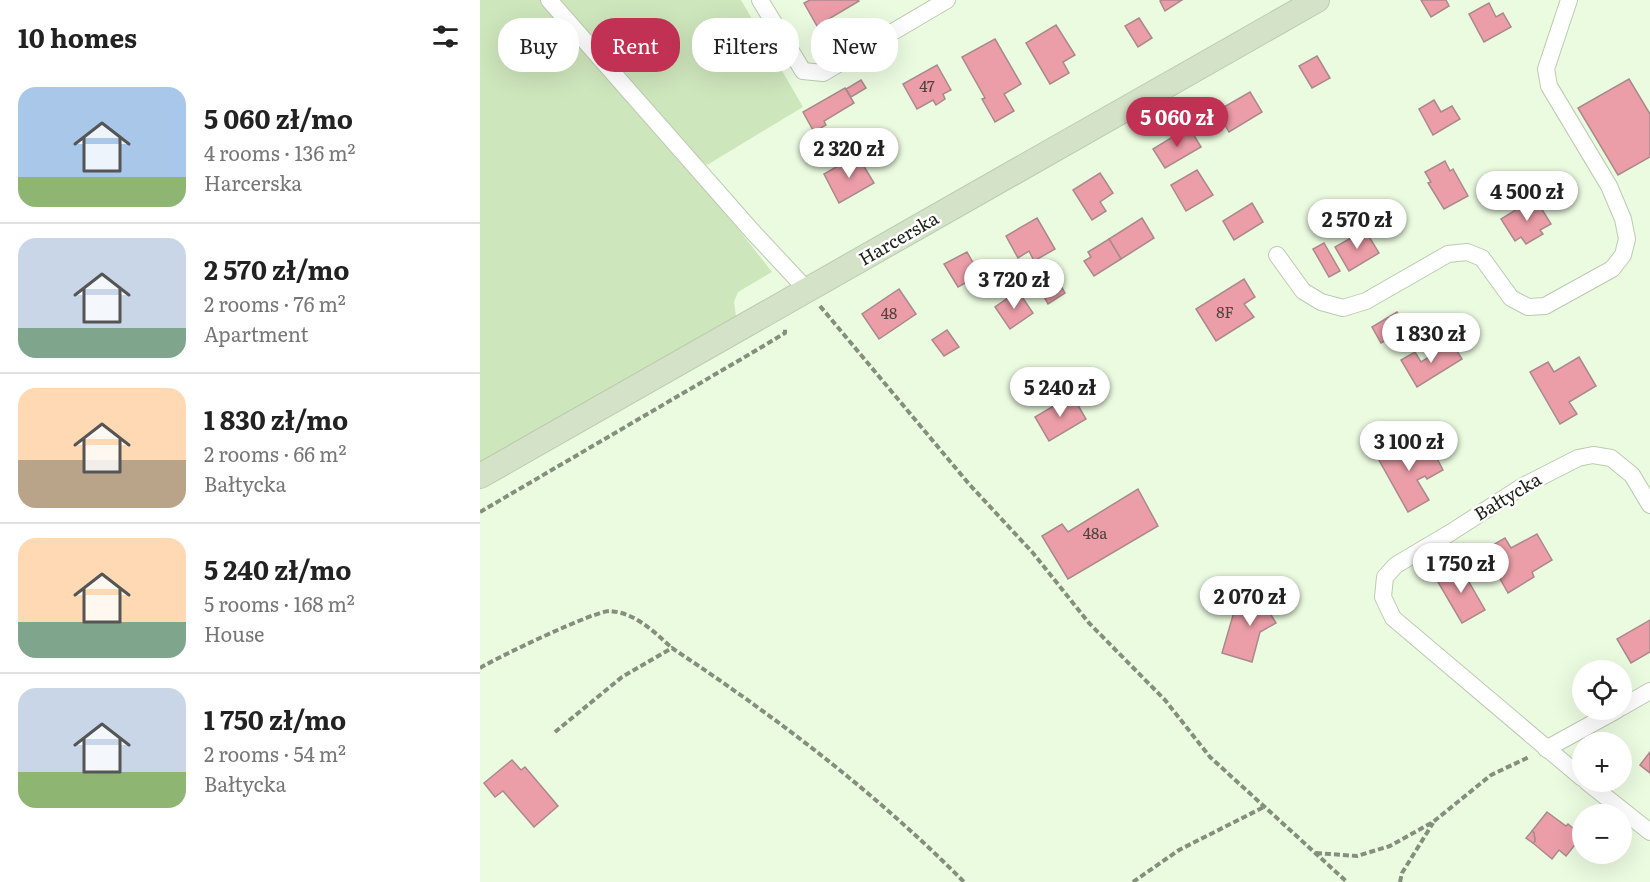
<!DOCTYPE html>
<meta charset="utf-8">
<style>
body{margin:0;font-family:Literata,serif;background:#f6f6f6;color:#222;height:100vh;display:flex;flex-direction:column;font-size:22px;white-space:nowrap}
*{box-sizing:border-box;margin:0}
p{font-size:20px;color:#767676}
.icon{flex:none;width:33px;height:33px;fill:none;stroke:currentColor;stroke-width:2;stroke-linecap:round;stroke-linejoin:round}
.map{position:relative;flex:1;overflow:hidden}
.details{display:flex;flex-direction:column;background:#fff;width:480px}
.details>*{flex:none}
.banner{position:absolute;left:18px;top:18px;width:570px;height:54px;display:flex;gap:12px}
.fabs{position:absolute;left:1092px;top:660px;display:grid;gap:12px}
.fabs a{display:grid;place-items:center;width:60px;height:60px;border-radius:50%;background:#fff;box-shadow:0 6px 24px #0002;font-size:30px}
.price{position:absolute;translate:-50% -51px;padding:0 14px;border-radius:21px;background:#fff;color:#222;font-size:20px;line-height:39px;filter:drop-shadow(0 2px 3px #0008)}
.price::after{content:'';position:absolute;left:50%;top:36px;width:18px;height:14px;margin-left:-9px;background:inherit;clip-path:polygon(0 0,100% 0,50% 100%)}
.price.active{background:#c13154;color:#fff}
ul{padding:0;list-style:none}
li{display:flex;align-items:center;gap:18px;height:150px;padding:0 18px}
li+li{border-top:2px solid #e0e0e0}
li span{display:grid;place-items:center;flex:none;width:168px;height:120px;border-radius:18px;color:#555}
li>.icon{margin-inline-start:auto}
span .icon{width:72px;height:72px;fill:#fffc;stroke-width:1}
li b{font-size:26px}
h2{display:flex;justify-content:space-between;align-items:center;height:72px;padding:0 18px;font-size:26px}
.chip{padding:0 21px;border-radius:24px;background:#fff;box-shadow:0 6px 24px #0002;font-size:21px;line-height:54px}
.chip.active{background:#c13154;color:#fff}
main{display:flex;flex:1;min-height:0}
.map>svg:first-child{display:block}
.green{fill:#cee6bc}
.building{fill:#eb9ea7;stroke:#aa898c;stroke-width:1.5}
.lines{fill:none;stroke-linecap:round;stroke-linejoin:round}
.street-casing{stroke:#bbcbb0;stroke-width:18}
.secondary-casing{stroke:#bbcbb0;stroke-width:26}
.path{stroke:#858f7d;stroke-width:4;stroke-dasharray:6 3;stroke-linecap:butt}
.street{stroke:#fff;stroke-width:16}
.secondary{stroke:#d4e2c7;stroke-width:24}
.labels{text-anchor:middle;stroke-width:5;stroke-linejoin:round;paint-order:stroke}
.number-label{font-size:15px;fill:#51423c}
.street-label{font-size:18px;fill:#1e2319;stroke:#fff}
</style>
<main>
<section class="details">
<h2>10 homes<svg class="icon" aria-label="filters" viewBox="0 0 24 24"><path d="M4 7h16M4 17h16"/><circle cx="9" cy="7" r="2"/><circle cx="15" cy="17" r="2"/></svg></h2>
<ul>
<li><span style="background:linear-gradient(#a9c7e8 75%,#8fb573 0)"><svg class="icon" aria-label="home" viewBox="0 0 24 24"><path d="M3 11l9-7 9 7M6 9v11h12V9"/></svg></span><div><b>5 060 zł/mo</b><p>4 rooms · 136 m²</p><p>Harcerska</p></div></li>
<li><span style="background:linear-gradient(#c9d6e8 75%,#7fa58c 0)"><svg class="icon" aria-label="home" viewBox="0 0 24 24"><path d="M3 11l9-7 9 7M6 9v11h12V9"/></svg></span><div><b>2 570 zł/mo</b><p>2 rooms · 76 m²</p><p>Apartment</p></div></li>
<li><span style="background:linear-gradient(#ffd9b3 60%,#b9a48a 0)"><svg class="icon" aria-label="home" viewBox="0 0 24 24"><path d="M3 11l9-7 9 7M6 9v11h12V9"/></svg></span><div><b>1 830 zł/mo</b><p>2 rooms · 66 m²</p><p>Bałtycka</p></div></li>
<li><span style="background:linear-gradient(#ffd9b3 70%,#7fa58c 0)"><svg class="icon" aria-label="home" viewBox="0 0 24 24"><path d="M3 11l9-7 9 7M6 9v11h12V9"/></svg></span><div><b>5 240 zł/mo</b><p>5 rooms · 168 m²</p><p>House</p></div></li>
<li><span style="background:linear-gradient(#c9d6e8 70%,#8fb573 0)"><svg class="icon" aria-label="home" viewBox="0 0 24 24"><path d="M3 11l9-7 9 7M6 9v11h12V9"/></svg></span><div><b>1 750 zł/mo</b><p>2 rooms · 54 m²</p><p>Bałtycka</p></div></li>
</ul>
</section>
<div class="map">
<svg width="1170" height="882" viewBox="0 0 1170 882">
<rect width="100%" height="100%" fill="#ebfbe0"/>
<g class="green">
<path d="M0,0H60L214,173L292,272L258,292L254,302L256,316L0,462Z"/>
<path d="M77,0H261L323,107L227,165L212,153Z"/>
</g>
<g class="building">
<path d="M330,0H378L379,1L337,26L324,3Z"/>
<path d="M682,0H702L685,11L680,1Z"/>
<path d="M941,0H966L969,6L951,17Z"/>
<path d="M1009,3L1016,17L1023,13L1031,27L1004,42L989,14Z"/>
<path d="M659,18L672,38L658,47L645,26Z"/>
<path d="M576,25L595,55L583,62L589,73L570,84L546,43Z"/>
<path d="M515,39L541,84L524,94L534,111L515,122L502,99L505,98L482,57Z"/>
<path d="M837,56L850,78L832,88L819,66Z"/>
<path d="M457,65L471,90L463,94L465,99L456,105L453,100L437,109L423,84Z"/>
<path d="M1149,79L1170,114V157L1138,175L1098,108Z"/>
<path d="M381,80L386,88L371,97L366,89Z"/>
<path d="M365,88L374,103L344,121L346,125L334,132L323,112Z"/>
<path d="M770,92L782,112L749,132L737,111Z"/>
<path d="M954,100L961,112L972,106L980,119L953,135L939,109Z"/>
<path d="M709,127L721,147L685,168L673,149Z"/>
<path d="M377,155L394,183L359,203L344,174Z"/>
<path d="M965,161L970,171L973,169L988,196L964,209L948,183L951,182L945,172Z"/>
<path d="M717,170L733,195L706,211L691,185Z"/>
<path d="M620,173L633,193L620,202L626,211L612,220L593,190Z"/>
<path d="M1055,198L1071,224L1060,230L1063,234L1046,244L1041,237L1035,241L1021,219Z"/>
<path d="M772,203L783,222L754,240L743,221Z"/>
<path d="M557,218L575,249L554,261L549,251L538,258L526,236Z"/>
<path d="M662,218L674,238L641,259L629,239Z"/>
<path d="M885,230L899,253L869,271L855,247Z"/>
<path d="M629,239L641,259L614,276L604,261L611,257L608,252Z"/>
<path d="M844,243L860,271L849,277L833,249Z"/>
<path d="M487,252L500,275L478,287L464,264Z"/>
<path d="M574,274L585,293L568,304L557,284Z"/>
<path d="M764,279L775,297L764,304L774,317L736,341L716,309Z"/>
<path d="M419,289L436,314L399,339L382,314Z"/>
<path d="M538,291L553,313L530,329L515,307Z"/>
<path d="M917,312L927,329L901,343L892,327Z"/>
<path d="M467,330L479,347L464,356L452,340Z"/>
<path d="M972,343L982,359L937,387L921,360L935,352L941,362Z"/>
<path d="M1099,357L1116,386L1089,402L1097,414L1080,424L1050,372L1068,362L1074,372Z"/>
<path d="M592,395L606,419L569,441L555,417Z"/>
<path d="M916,441L923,454L939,445L944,453L952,449L963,470L947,479L945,476L937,480L949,500L928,512L895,453Z"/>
<path d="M658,489L678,526L588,579L562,536L582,524L588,532Z"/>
<path d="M1057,534L1072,560L1052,572L1054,577L1028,593L1004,550L1025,538L1031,548Z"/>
<path d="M977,561L1005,610L982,623L958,582L964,579L961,574L977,564Z"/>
<path d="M789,592L800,610L791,615L796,623L780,632L772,662L742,653L754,612Z"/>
<path d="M1170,620V652L1151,663L1137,639Z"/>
<path d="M1170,752V773L1160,765Z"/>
<path d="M32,760L41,770L45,767L78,806L54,827L23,791L15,797L4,783Z"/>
<path d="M1067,812L1086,826L1088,824L1102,836L1086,856L1079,850L1072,859L1053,843L1055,841L1054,833L1052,831Z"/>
<path d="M1052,831L1054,833L1055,841L1053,843L1046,838Z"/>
</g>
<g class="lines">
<g class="street-casing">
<g id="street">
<path d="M69,0L272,231L327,290"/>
<path d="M280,0L323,71L343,73L467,0"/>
<path d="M797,255L823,291L841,302L863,308L886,301L968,254L987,252L1002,258L1031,298L1048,307L1065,306L1132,269L1143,255L1147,239L1143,219L1129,186L1069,86L1066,69L1089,0"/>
<path d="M1142,707L1170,691"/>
<path d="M1066,749L1137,710"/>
<path d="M1102,778L913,618L903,597L905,577L916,565L970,533L1043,486L1098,458L1113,455L1131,458L1152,475L1170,505"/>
<path d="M1107,782L1170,832"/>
</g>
</g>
<g class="secondary-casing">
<path id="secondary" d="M0,476L837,0"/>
</g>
<g class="path">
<path d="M340,306L489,484L553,553L609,623L685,700L730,757L867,882"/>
<path d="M0,512L275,351L305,333V328"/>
<path d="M0,668C16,658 116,610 130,611C156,613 174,632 192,648"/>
<path d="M75,732L142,677L192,648C296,717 396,793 484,882"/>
<path d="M836,853L877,856L910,846L953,822L1011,775L1049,757"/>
<path d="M653,882L699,850L784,807"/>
<path d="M920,882L922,873L953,823"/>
</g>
<use href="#street" class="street"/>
<use href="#secondary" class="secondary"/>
</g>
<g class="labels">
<g class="number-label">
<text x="447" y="92">47</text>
<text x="745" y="318">8F</text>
<text x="409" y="319">48</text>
<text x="615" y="539">48a</text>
</g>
<g class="street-label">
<text transform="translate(419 239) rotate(-30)" y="6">Harcerska</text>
<text transform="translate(1028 497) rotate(-31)" y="6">Bałtycka</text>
</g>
</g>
</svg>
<div class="fabs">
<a><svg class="icon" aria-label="locate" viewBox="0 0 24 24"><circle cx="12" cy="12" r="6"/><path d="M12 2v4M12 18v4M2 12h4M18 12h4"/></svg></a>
<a>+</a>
<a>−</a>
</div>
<b class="price active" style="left:697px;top:148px">5 060 zł</b>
<b class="price" style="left:369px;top:179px">2 320 zł</b>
<b class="price" style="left:1047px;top:222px">4 500 zł</b>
<b class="price" style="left:877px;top:250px">2 570 zł</b>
<b class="price" style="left:534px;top:310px">3 720 zł</b>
<b class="price" style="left:951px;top:364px">1 830 zł</b>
<b class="price" style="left:580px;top:418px">5 240 zł</b>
<b class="price" style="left:929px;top:472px">3 100 zł</b>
<b class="price" style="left:981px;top:594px">1 750 zł</b>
<b class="price" style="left:770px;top:627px">2 070 zł</b>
<div class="banner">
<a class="chip">Buy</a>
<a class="chip active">Rent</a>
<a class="chip">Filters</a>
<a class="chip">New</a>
</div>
</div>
</main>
